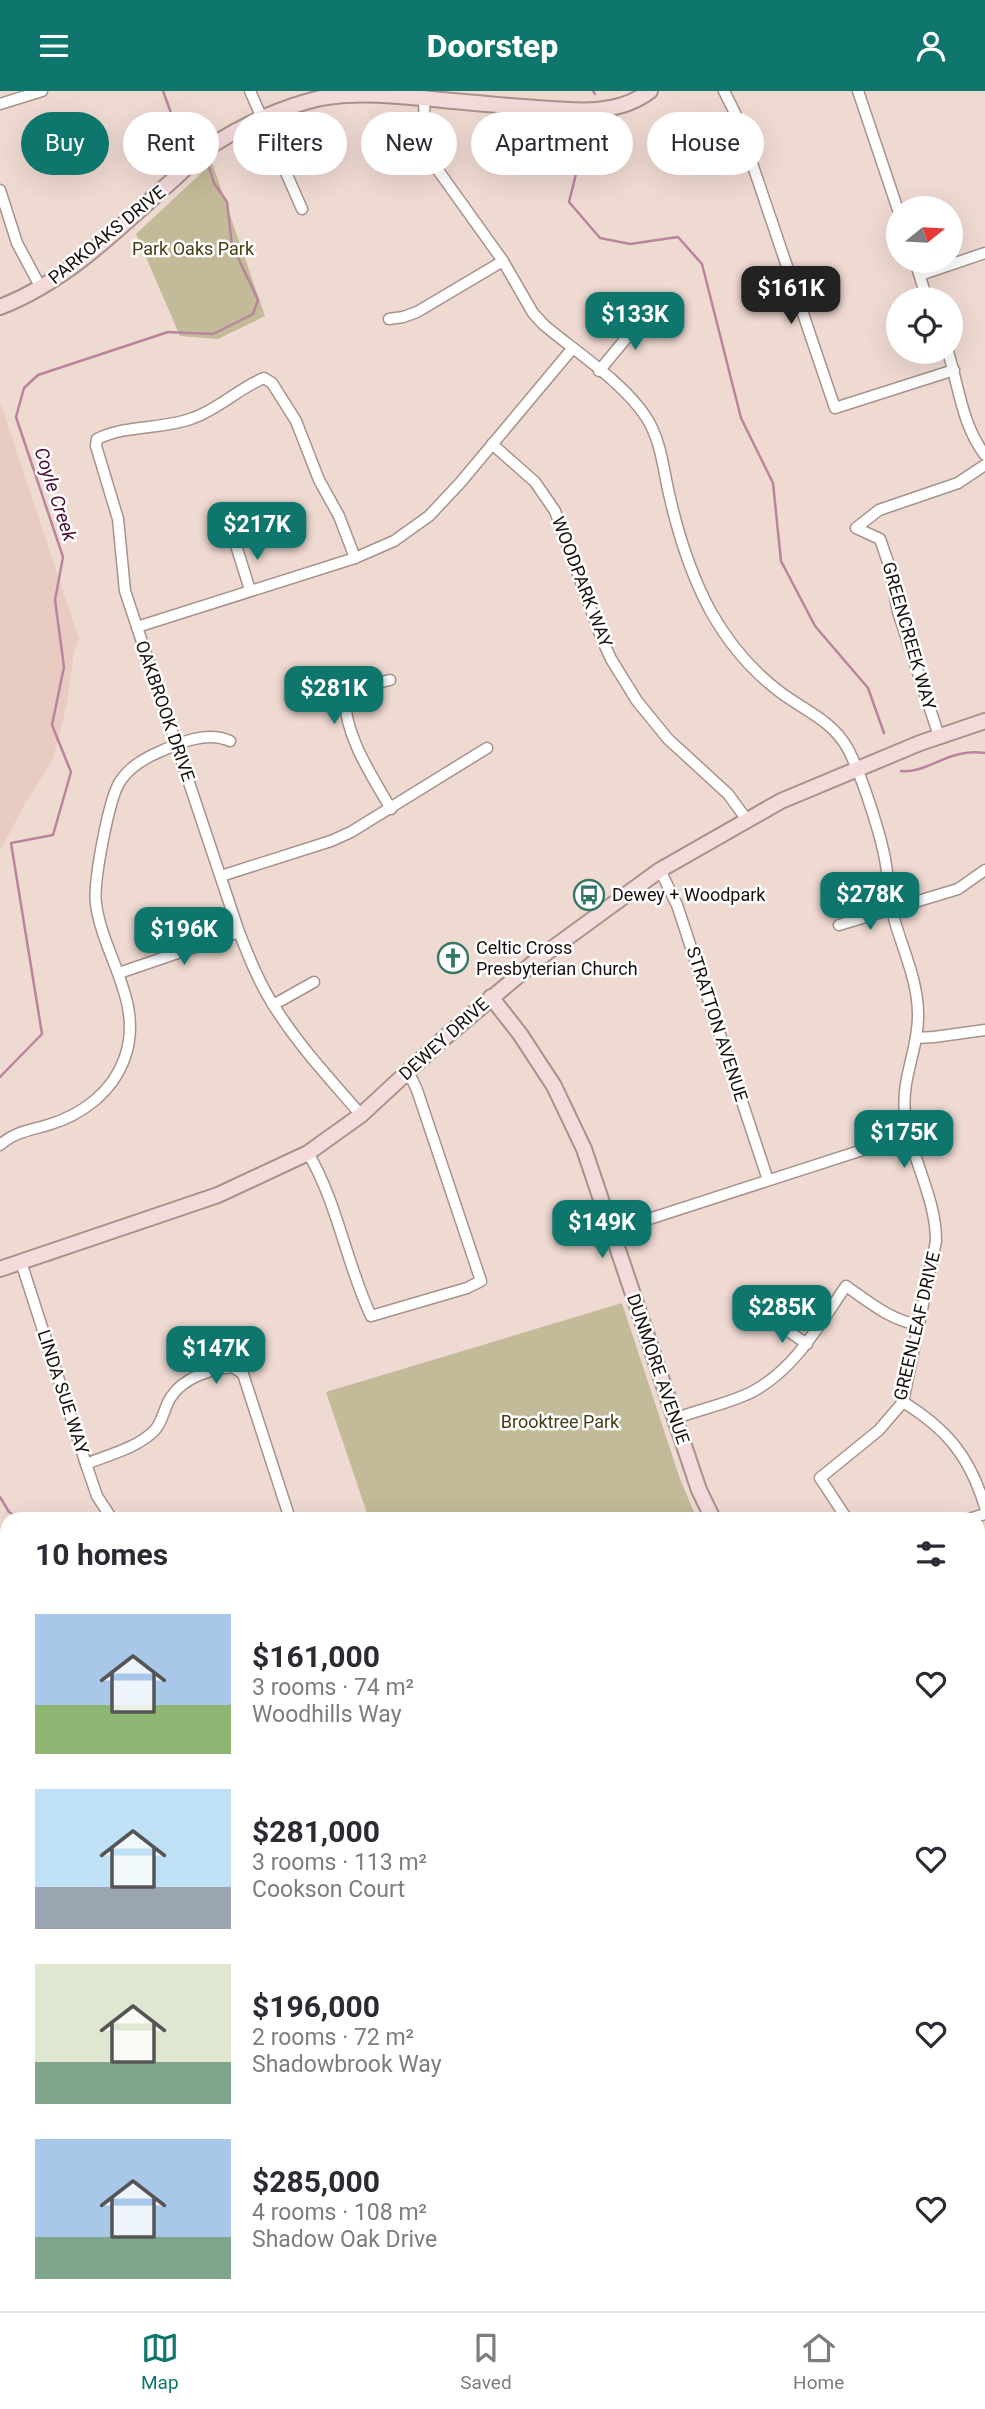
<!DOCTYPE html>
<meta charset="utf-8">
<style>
body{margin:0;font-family:Roboto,sans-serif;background:#f2f2f3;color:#2b2b33;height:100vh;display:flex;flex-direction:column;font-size:26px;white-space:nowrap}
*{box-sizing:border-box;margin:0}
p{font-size:23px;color:#7c7c81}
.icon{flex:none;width:38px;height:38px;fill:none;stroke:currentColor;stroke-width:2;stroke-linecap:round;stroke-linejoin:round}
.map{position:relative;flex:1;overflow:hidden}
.side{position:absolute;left:0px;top:1421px;width:985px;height:800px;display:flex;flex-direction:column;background:#fff;border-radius:21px 21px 0 0;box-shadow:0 7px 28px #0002}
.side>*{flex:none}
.hud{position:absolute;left:21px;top:21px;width:943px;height:63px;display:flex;gap:14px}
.needle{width:46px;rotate:72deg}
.controls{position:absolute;left:886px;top:105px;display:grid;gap:14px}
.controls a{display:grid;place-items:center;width:77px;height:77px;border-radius:50%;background:#fff;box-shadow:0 7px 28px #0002;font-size:35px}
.price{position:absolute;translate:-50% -60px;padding:0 16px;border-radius:14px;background:#0f766e;color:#fff;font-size:23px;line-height:46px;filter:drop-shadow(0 2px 4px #0008)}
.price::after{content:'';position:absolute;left:50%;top:42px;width:21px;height:16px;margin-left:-10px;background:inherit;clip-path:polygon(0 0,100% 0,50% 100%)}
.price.active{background:#222;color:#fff}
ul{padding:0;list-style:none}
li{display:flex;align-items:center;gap:21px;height:175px;padding:0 35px}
li span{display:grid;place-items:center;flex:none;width:196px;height:140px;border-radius:0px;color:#555}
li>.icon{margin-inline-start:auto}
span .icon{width:84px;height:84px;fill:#fffc;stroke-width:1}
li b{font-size:30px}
h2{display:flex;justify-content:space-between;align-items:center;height:84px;padding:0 35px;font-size:30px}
.pill{padding:0 24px;border-radius:32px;background:#fff;box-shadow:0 7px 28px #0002;font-size:24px;line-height:63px}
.pill.active{background:#0f766e;color:#fff}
header{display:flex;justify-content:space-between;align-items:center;height:91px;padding:0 35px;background:#0f766e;color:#fff;font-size:32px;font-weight:800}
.menu{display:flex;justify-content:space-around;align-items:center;height:98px;border-top:2px solid #e1e1e2;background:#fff;font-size:19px;color:#7c7c81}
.menu a{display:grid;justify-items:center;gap:4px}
.menu .active{color:#0f766e}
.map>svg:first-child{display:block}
.built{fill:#e9ccc1}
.green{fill:#c2ba98}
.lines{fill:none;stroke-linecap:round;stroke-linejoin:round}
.stream{stroke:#b9859d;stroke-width:2.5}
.street-casing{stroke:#a6938b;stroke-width:13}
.secondary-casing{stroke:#a6938b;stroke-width:18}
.street{stroke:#fff;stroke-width:10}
.secondary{stroke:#f5dadc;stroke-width:14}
.labels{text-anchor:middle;stroke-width:5;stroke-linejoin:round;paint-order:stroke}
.street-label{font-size:18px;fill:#160f0c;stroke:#fff}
.park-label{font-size:18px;fill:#473d14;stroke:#fff}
.poi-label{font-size:18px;fill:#160f0c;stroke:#fff;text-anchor:start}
.water-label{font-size:19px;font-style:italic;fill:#4c0e32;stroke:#fff}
</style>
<header><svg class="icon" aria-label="menu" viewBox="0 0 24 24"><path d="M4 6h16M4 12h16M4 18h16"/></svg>Doorstep<svg class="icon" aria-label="person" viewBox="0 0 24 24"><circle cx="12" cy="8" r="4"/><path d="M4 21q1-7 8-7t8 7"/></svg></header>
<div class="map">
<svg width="985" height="2220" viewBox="0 0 985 2220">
<rect width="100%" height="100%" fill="#efdad2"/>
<path class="built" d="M0,310L79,548L74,562L67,613L53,668L26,711L0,760Z"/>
<g class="green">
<path d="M212,72L265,225L218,248L180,245L136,143Z"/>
<path d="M622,1212L680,1388L697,1428H369L326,1301Z"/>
</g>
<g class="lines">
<g class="stream">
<path d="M163,0L174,30L197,50"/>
<path d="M593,0L595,3"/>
<path d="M607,34L612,45L576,83L569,111L600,147L630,153L678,146L702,173L741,327L773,392L781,470L815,535L868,597L884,642"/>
<path d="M901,680C927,683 950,656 985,662"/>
<path d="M0,986L42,943L11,752L53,744L71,681L52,634L64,576L55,509L63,466L16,326L24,297L38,284L168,241L213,243L253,223L258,209L232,154L227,111L214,92L209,76"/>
<path d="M0,1406L9,1421L20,1428"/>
<path d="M0,1524L7,1522"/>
</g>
<g class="street-casing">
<g id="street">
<path d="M250,0L302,118"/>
<path d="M724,0L735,22L835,317L954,279"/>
<path d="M858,0L898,119"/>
<path d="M424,6L425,51L435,75L503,170L533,222L544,234C576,261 623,291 646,326C662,351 663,379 670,407C679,446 692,486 711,521C728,551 752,580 780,601C805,620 832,629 848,658C861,683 878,735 884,763C889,786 889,809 895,831C904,861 918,892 918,923C919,957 901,987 905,1022C910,1066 936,1105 936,1150L903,1311L879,1339L820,1387L847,1428"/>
<path d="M0,13L42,0"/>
<path d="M0,99L17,152L41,197"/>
<path d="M915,170L927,208"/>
<path d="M920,184L985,162"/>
<path d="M389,228L403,226L417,221L503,170"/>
<path d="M948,261C959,296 962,334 985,364"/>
<path d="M599,280L647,222"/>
<path d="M492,353L535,391L555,420L601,546L611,568L637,610L668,648L728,703L747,729"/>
<path d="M235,451L250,499"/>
<path d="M137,536L125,500L118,428L96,355L97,348C128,333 162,339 193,327C219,318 239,297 264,287L272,292L296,330L319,389L339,425L355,467"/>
<path d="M390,589L355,597L345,605C344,644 372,685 391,718"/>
<path d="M939,645L898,521L889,474L880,448L856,437L879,419L958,392L985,374"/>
<path d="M660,779L677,814L768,1089"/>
<path d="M221,785L331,750L351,741L487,657"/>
<path d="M839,834L958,798L985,779"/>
<path d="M119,882L239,841"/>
<path d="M273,914L314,891"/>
<path d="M916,947L934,946L985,939"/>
<path d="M361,1024C331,989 299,955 274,915C259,892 249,866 239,841L137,536L355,467L394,450L429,425L460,392L572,258"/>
<path d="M0,1054C14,1041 31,1039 48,1034C82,1024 113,1001 125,966C144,911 103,865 96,813C93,792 109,705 121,689C130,676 145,667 159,661C181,651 207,640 230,650"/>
<path d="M308,1062C338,1113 346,1172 371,1225L467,1197L481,1190L417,999L408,980"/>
<path d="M612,1140L909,1044"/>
<path d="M21,1171L86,1373L97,1405L112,1428"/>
<path d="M775,1231L807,1253"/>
<path d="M903,1311C947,1338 970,1366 985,1416"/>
<path d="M674,1328C700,1318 728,1313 752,1301C795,1278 819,1234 846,1195C869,1211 890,1229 919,1234"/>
<path d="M86,1373C108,1364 137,1357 154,1340C163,1331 164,1316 171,1306C184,1286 211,1278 233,1276L243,1283L290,1428"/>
<path d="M969,1428L985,1423"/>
<path d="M978,1543L985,1541"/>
<path d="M0,1668L7,1663"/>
<path d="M985,1973V2005"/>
<path d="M978,2030L985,2027"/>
<path d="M0,2042L7,2063"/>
<path d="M978,2148L985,2146"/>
<path d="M0,2166L7,2142"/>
<path d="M240,2214L273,2220"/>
<path d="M540,2214L542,2220"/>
<path d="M686,2214L688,2220"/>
<path d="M939,2214L941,2220"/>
<path d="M225,2220L228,2214"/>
<path d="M289,2220L323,2214"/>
<path d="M799,2220L808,2214"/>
</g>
</g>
<g class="secondary-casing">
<g id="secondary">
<path d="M0,216C65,191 115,141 166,95C182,81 197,65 214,53C245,33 285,15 321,7C361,0 402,5 442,9C474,12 506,15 537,17C576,20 617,25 650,0"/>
<path d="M491,906L520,943L554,995L584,1058L699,1399L713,1428"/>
<path d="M0,1178L218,1104L308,1062L361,1024L442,949L538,868L660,779L781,710L920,652L985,630"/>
<path d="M978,1751L985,1753"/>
</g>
</g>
<use href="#street" class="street"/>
<use href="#secondary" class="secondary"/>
</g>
<defs>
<g id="bus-ring" transform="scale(1.575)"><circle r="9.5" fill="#fff" stroke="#357767" stroke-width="1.5"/><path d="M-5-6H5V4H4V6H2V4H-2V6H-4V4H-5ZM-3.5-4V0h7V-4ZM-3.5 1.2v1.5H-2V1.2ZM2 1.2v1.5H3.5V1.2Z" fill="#357767"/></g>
<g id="church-ring" transform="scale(1.575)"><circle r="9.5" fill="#fff" stroke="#357767" stroke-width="1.5"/><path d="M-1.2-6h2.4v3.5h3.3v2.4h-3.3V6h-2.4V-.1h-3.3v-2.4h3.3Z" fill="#357767"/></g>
</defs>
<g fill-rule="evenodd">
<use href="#bus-ring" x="589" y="804"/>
<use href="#church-ring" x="453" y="867"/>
</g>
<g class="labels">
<g class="street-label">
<text transform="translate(107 144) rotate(-39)" y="6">PARKOAKS DRIVE</text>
<text transform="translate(582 491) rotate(69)" y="6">WOODPARK WAY</text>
<text transform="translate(909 545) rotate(74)" y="6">GREENCREEK WAY</text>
<text transform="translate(165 620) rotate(71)" y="6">OAKBROOK DRIVE</text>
<text transform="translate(717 933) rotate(72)" y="6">STRATTON AVENUE</text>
<text transform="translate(444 948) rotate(-42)" y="6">DEWEY DRIVE</text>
<text transform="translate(917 1235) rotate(-77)" y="6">GREENLEAF DRIVE</text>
<text transform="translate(658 1278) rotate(71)" y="6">DUNMORE AVENUE</text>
<text transform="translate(63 1301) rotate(72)" y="6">LINDA SUE WAY</text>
</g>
<g class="park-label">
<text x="193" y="164">Park Oaks Park</text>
<text x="560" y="1337">Brooktree Park</text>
</g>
<g class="poi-label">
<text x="612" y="810">Dewey + Woodpark</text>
<text x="476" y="863">Celtic Cross<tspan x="476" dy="21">Presbyterian Church</tspan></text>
</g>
<g class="water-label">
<text transform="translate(56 403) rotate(72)" y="7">Coyle Creek</text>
</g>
</g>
</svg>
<div class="controls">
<a><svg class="needle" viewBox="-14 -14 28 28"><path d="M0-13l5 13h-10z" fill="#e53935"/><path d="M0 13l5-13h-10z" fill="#7c7c81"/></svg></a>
<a><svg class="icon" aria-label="locate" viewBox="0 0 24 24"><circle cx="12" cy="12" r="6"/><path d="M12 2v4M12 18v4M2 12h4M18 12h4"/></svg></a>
</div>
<b class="price active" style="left:791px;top:235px">$161K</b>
<b class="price" style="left:635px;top:261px">$133K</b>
<b class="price" style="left:257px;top:471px">$217K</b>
<b class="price" style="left:334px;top:635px">$281K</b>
<b class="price" style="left:870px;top:841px">$278K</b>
<b class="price" style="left:184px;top:876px">$196K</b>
<b class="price" style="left:904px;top:1079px">$175K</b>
<b class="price" style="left:602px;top:1169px">$149K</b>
<b class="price" style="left:782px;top:1254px">$285K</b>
<b class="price" style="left:216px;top:1295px">$147K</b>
<div class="hud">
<a class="pill active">Buy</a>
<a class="pill">Rent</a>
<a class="pill">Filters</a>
<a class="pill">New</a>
<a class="pill">Apartment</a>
<a class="pill">House</a>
</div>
<section class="side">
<h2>10 homes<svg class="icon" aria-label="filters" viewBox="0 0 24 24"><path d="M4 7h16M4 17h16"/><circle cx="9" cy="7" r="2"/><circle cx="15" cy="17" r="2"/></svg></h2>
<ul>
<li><span style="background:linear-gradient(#a9c7e8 65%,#8fb573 0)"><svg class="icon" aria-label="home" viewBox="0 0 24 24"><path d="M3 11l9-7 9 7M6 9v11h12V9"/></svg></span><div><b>$161,000</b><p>3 rooms · 74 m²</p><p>Woodhills Way</p></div><svg class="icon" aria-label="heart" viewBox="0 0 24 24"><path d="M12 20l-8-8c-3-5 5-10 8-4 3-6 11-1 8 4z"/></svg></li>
<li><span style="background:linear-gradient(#bfe0f5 70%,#9aa5b1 0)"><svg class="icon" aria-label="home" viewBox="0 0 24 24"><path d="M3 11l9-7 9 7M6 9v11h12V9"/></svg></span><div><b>$281,000</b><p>3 rooms · 113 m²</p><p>Cookson Court</p></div><svg class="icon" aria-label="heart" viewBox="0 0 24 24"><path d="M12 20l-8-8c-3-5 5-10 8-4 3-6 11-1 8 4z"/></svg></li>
<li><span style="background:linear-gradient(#dfe7d0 70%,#7fa58c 0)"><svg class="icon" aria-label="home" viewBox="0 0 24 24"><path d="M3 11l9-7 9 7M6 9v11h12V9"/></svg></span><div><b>$196,000</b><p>2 rooms · 72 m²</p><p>Shadowbrook Way</p></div><svg class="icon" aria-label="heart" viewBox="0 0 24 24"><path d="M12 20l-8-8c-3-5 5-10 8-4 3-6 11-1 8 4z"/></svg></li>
<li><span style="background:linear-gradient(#a9c7e8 70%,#7fa58c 0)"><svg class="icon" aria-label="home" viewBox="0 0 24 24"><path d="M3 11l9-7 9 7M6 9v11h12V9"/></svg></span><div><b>$285,000</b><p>4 rooms · 108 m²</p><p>Shadow Oak Drive</p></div><svg class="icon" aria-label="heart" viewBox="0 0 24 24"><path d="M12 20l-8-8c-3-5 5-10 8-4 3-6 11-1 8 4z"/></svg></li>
</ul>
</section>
</div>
<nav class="menu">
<a class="active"><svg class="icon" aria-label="map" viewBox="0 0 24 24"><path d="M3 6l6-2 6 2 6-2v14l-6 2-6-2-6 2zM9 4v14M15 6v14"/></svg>Map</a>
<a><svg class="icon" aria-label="saved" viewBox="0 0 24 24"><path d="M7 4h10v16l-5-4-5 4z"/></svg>Saved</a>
<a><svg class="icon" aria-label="home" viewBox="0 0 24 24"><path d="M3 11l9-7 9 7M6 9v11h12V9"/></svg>Home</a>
</nav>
